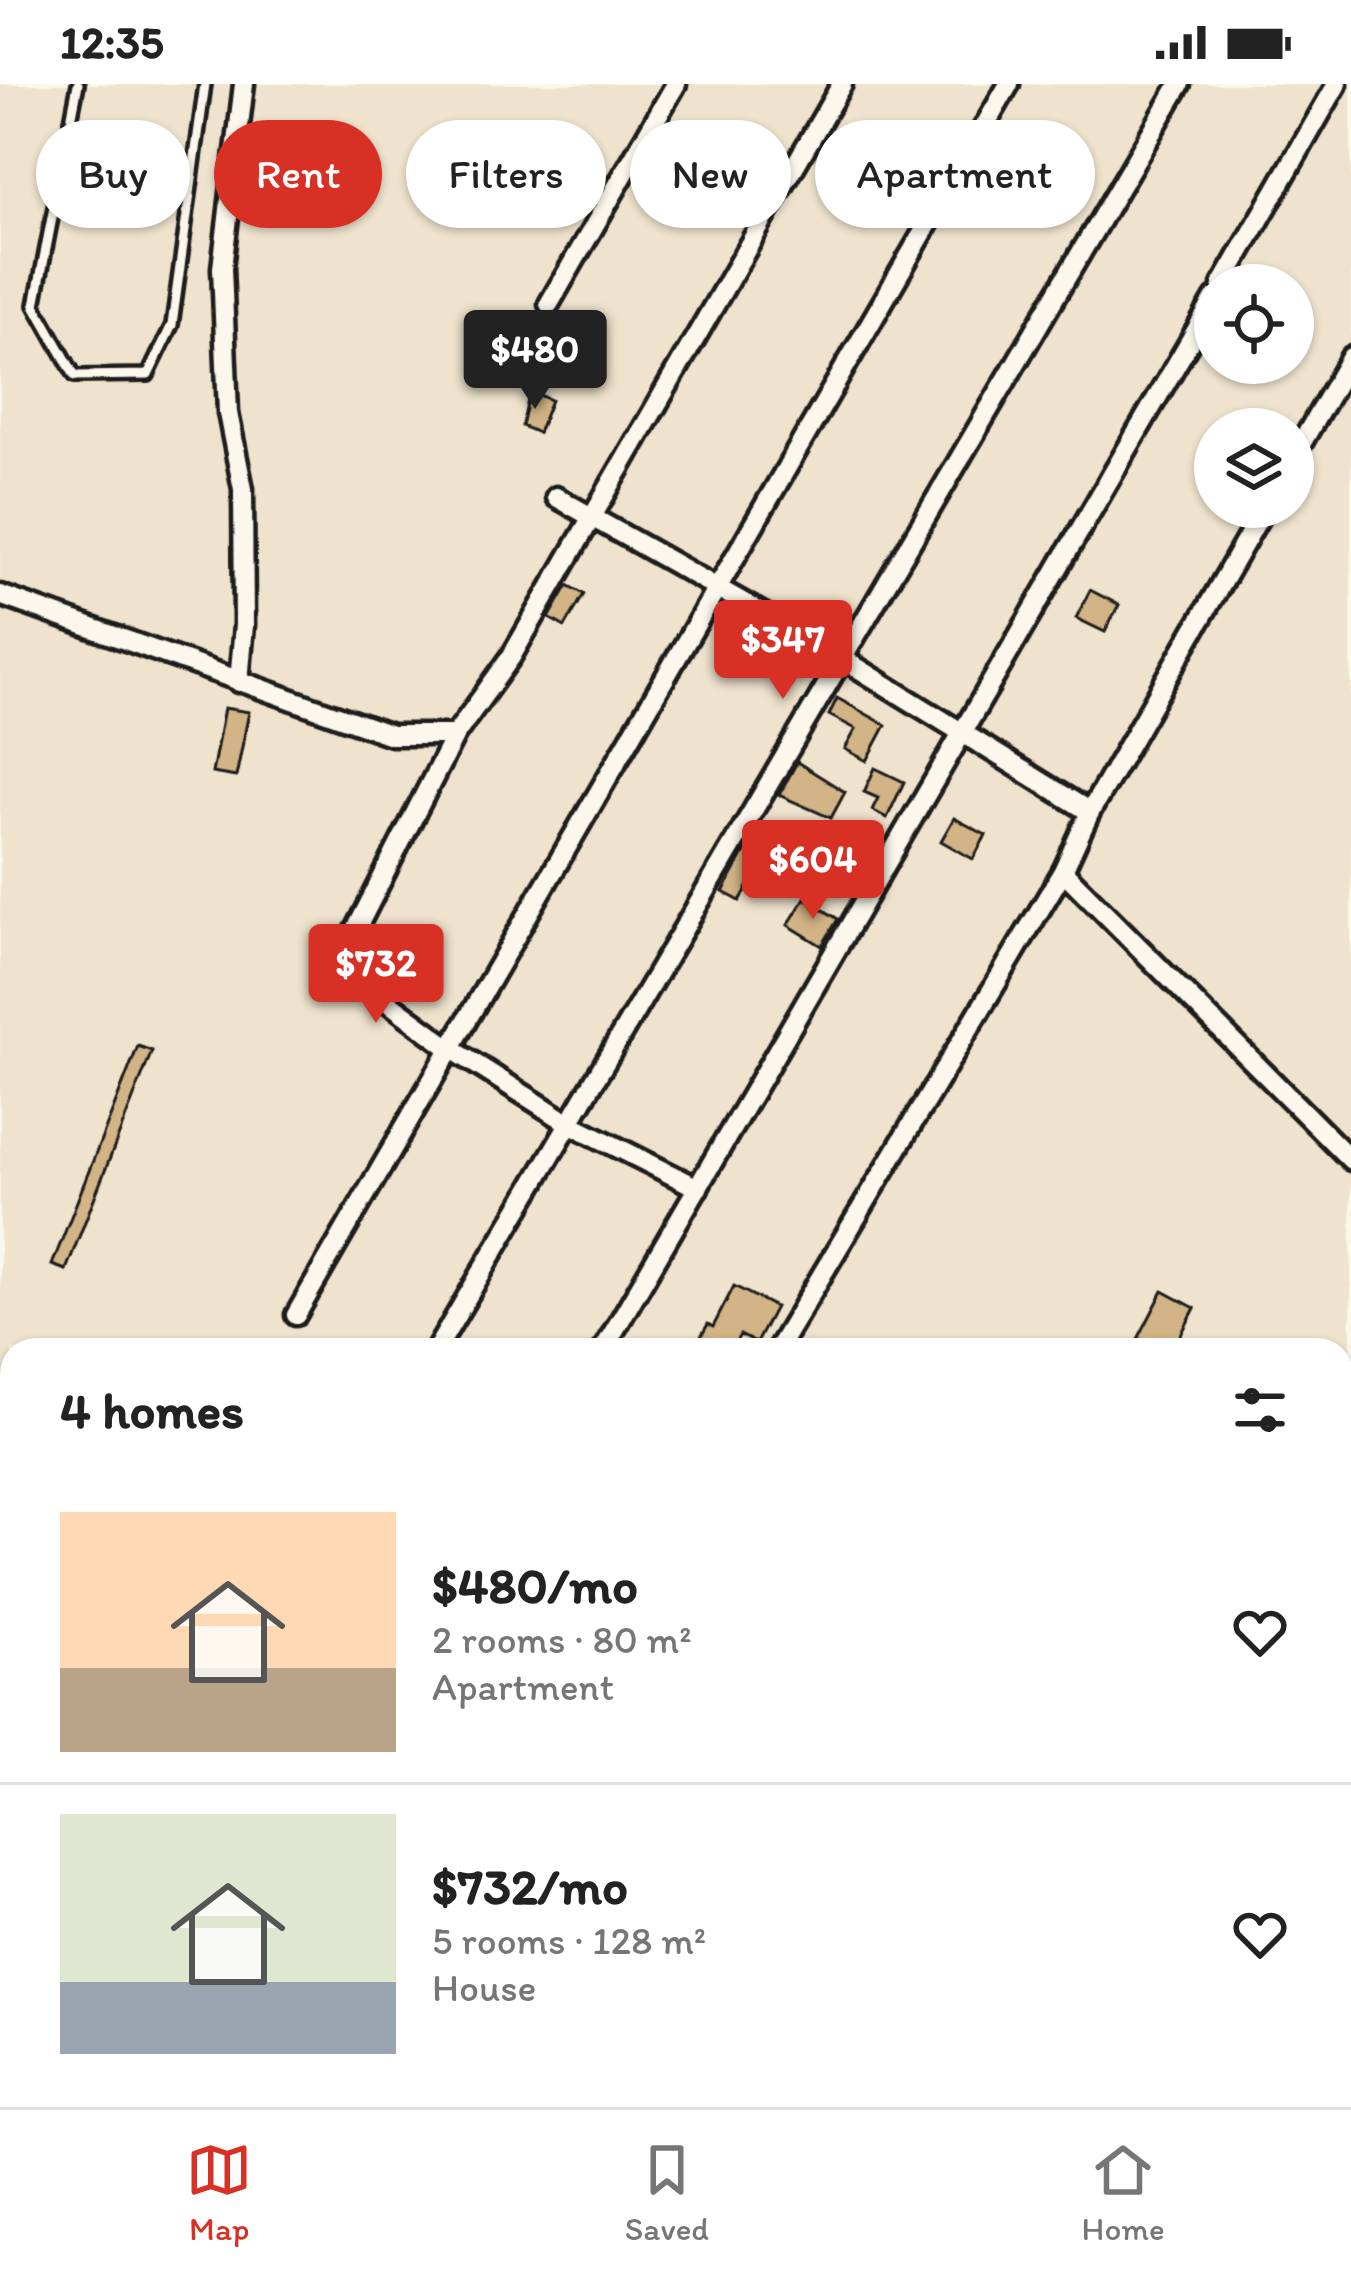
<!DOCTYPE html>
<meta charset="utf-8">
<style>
body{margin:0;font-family:Itim,sans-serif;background:#f2f2f2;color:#222;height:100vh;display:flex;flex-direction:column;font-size:45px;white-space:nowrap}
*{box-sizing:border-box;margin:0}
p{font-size:39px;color:#767676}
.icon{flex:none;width:66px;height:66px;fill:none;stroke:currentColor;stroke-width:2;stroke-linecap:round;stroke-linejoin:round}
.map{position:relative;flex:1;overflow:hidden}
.side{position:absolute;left:0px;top:1254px;width:1353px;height:771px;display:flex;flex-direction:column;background:#fff;border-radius:36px 36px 0 0;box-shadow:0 3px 9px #0004}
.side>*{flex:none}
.guide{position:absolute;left:36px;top:36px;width:1281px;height:108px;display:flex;gap:24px}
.fabs{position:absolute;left:1194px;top:180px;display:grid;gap:24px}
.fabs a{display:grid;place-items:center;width:120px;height:120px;border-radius:50%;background:#fff;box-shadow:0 3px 9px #0004;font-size:60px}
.price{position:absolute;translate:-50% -102px;padding:0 27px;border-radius:12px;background:#d93025;color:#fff;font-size:39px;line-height:78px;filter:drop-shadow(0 3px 6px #0008)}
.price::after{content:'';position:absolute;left:50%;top:72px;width:36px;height:27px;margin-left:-18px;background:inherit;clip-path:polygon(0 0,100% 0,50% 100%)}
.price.current{background:#222;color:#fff}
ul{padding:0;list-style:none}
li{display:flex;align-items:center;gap:36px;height:300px;padding:0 60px}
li+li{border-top:3px solid #e0e0e0}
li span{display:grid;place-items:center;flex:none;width:336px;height:240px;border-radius:0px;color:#555}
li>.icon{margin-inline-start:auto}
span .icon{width:144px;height:144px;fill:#fffc;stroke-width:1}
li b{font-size:51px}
h2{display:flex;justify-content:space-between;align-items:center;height:144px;padding:0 60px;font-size:51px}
.chip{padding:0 42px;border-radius:54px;background:#fff;box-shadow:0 3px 9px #0004;font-size:42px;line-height:108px}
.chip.current{background:#d93025;color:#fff}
.status{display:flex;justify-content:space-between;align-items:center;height:84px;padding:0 60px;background:#fff;direction:ltr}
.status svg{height:33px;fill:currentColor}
.menu{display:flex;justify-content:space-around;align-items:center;height:168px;border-top:3px solid #e0e0e0;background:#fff;font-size:33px;color:#767676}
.menu a{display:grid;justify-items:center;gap:6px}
.menu .current{color:#d93025}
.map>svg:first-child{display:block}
.built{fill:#efe3cd;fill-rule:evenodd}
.building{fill:#d2b486;stroke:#1c1c1c;stroke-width:3}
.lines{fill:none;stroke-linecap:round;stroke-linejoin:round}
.lane-casing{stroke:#1c1c1c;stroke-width:18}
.street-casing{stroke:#1c1c1c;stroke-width:27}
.lane{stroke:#fbf7ec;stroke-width:9}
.street{stroke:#fbf7ec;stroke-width:18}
</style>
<div class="status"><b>12:35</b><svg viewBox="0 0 49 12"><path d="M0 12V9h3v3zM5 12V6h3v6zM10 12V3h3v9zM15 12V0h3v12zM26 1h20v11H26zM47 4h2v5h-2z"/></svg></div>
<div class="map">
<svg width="1351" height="2023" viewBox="0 0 1351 2023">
<rect width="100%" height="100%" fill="#fbf7ec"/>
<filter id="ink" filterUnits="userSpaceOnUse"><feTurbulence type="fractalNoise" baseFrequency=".00833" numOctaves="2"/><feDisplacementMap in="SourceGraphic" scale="24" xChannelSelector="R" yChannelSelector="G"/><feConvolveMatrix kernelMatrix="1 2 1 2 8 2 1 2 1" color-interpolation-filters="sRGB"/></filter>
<g filter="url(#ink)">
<path class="built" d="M0,0H1351V2023H0ZM1215,201H1293V279H1215ZM1215,345H1293V423H1215ZM12,1266H1341V2013H12Z"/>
<g class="building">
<path d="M530,307L551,316L538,349L522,342Z"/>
<path d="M568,501L584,510L565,543L549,534Z"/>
<path d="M1090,506L1119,521L1105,548L1076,534Z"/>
<path d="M837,614L886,641L867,677L845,665L856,645L829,631Z"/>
<path d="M224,624L249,628L236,693L212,689Z"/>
<path d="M797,678L845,708L831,734L779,711Z"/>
<path d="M875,684L904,698L887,734L872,726L878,714L864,708Z"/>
<path d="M954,734L986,751L973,775L941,757Z"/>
<path d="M755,750L805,773L791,800L759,784L740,817L723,808Z"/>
<path d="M805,814L838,835L822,862L788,841Z"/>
<path d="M369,850L416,873L405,893L359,869Z"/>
<path d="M138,962L152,967L66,1186L52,1181Z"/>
<path d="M734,1202L775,1223L756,1259L740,1251L731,1266H717L699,1256L708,1240L713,1243Z"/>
<path d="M1163,1207L1195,1224L1173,1266H1160L1138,1255Z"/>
</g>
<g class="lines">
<g class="lane-casing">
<path id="lane" d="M78,0L35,221L75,292L148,291L172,241L205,0"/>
</g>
<g class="street-casing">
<g id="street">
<path d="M1222,201L1337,0"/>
<path d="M549,220L676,0"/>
<path d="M1293,374L1351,273"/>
<path d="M556,413L840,573L1090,728"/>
<path d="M0,511L391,651H455"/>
<path d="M239,598L244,541L243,405L228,329L222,184L244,0"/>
<path d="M1063,787L1351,1076"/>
<path d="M698,1104L567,1038L450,964L338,881L455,651L511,573L842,0"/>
<path d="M296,1231L1009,0"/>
<path d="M436,1266L1180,0"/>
<path d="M603,1266L1215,214"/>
<path d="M777,1266L1063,787L1090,728L1265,423"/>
<path d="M320,2013L337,2023"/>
<path d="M178,2023L182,2013"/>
<path d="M489,2023L495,2013"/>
<path d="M654,2023L660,2013"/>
<path d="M832,2023L839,2013"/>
</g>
</g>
<use href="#lane" class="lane"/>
<use href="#street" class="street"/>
</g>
</g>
</svg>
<div class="fabs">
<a><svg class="icon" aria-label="locate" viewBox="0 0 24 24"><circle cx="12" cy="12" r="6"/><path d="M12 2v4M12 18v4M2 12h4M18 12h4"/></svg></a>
<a><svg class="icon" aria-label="layers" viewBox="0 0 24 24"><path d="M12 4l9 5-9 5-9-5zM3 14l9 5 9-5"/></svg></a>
</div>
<b class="price current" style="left:535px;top:328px">$480</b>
<b class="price" style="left:783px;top:618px">$347</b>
<b class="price" style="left:813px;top:838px">$604</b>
<b class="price" style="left:376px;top:942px">$732</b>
<div class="guide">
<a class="chip">Buy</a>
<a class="chip current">Rent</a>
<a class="chip">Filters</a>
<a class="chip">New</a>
<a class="chip">Apartment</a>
</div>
<section class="side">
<h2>4 homes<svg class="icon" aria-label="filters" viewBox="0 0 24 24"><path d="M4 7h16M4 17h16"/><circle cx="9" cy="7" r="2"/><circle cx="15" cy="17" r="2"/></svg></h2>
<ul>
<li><span style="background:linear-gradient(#ffd9b3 65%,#b9a48a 0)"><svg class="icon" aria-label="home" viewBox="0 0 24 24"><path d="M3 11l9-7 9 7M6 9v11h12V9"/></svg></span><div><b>$480/mo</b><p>2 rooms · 80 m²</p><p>Apartment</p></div><svg class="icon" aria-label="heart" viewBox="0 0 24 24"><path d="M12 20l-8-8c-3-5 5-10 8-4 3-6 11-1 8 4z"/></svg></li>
<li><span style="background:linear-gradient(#dfe7d0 70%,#9aa5b1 0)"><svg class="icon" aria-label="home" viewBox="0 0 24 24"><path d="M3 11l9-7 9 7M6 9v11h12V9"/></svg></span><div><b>$732/mo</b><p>5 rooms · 128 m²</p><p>House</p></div><svg class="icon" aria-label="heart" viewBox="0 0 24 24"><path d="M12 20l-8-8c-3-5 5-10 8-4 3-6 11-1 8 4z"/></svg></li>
</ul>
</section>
</div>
<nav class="menu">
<a class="current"><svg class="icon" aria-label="map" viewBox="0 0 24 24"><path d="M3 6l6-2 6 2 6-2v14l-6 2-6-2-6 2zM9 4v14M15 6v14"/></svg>Map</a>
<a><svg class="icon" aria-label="saved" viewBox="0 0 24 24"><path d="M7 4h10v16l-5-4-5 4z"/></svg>Saved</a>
<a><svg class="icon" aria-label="home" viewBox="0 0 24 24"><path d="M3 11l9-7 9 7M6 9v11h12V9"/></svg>Home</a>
</nav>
